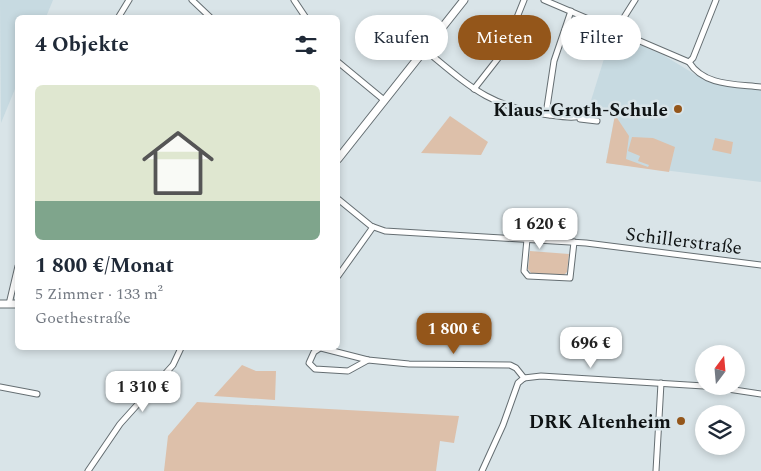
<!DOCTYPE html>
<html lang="de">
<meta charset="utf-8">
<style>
body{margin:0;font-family:Spectral,serif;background:#f6f6f7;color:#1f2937;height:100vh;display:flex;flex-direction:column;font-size:19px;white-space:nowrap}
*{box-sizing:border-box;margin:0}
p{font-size:16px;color:#747a83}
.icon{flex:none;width:28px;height:28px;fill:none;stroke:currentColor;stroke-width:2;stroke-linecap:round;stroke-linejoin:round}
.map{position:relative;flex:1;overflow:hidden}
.panel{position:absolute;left:15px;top:15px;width:325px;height:335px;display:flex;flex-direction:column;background:#fff;border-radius:8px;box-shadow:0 2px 8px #0003}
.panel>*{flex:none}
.guide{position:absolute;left:355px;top:15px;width:330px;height:45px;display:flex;gap:10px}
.needle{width:32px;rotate:16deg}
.tools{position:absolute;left:695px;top:345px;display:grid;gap:10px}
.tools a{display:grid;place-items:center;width:50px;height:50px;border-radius:50%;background:#fff;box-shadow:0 2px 8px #0003;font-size:25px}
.price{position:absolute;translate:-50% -42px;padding:0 11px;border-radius:10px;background:#fff;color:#222;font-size:16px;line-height:32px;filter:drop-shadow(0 1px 2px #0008)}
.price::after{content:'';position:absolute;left:50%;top:30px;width:15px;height:11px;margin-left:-8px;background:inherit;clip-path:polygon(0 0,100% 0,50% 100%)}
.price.on{background:#94561a;color:#fff}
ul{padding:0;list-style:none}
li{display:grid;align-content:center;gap:10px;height:265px;padding:0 20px}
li+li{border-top:1px solid #e0e1e3}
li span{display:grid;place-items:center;height:155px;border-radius:8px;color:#555}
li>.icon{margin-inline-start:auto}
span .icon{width:90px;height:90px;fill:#fffc;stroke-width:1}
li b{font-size:21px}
h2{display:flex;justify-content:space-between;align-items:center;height:60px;padding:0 20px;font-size:21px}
.chip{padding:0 18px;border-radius:22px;background:#fff;box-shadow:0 2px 8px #0003;font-size:18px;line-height:45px}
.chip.on{background:#94561a;color:#fff}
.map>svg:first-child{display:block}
.built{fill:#c7dae1}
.green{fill:#ddc0aa}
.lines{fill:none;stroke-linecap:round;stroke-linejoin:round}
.street-casing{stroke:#656e72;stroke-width:7}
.secondary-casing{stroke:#656e72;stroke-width:9}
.street{stroke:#fff;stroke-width:5}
.secondary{stroke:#fff;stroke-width:7}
.poi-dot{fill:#94561a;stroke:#d9e4e8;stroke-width:2}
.labels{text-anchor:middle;stroke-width:5;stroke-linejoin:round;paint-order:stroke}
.poi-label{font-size:19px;font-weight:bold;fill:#0f1314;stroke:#d9e4e8;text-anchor:end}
.street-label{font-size:19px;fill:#0f1314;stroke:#d9e4e8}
</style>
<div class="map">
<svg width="761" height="471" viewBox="0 0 761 471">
<rect width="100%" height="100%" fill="#d9e4e8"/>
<g class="built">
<path d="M0,0H53L46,17L18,18L17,84L1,123Z"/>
<path d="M612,33L663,55L706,81L761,89V182L606,163L615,115L589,107Z"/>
</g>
<g class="green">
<path d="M615,115L629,136L626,159L648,167L649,165L638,161L640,156L628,151L632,137L653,138L675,147L669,172L606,163Z"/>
<path d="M450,116L488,142L481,155L421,153Z"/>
<path d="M715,138L733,142L731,154L712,150Z"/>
<path d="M530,251L569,254L567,272L563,276L531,273L528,269Z"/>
<path d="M242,365L256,371H276L275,400L214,396Z"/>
<path d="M197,402L459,416L454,443L440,441L436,471H164L168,436Z"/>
</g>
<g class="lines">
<g class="street-casing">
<g id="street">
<path d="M192,0L211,18"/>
<path d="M294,0L306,18"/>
<path d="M544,0L689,62C704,86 735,84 761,87"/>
<path d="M118,18L129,0"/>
<path d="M616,30L635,0"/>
<path d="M424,49C469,86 489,107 549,115C564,117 576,119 591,114"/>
<path d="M338,62L384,100"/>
<path d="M689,62L693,58L716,0"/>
<path d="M474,89L503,52L524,0"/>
<path d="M546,114L554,61L571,11"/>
<path d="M580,119L597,121"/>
<path d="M338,199L371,226L385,231L586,243L761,265"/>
<path d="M527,239L524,271L528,276L570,278L574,242"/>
<path d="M338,276L373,227"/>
<path d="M9,304L18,266"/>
<path d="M320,348L314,352L309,363L315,369L348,371L368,360"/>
<path d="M321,348L368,360L409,364L510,365L516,368L524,378"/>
<path d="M524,378L541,376L704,386"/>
<path d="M708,386L761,394"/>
<path d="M0,387L37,394"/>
<path d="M88,471L120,424L173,365L181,348"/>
<path d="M482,471L503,425L518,383L524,378"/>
<path d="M656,471L661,383"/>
</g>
</g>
<g class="secondary-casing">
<g id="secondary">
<path d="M338,159L464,0"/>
<path d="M0,304H18"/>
</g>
</g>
<use href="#street" class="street"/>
<use href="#secondary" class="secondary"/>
</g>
<g class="poi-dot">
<circle cx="678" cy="109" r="5"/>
<circle cx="681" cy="421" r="5"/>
</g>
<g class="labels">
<g class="poi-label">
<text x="668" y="116">Klaus-Groth-Schule</text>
<text x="671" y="428">DRK Altenheim</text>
</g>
<g class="street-label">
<text transform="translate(684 240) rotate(7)" y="7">Schillerstraße</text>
</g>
</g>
</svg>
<div class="tools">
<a><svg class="needle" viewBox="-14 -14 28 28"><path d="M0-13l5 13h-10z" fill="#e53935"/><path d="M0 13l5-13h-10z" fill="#747a83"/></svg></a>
<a><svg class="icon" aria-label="layers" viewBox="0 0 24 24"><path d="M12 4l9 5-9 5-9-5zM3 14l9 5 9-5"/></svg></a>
</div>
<b class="price" style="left:540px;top:250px">1 620 €</b>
<b class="price on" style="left:454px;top:355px">1 800 €</b>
<b class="price" style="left:591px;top:369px">696 €</b>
<b class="price" style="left:143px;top:413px">1 310 €</b>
<div class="guide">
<a class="chip">Kaufen</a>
<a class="chip on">Mieten</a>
<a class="chip">Filter</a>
</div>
<section class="panel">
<h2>4 Objekte<svg class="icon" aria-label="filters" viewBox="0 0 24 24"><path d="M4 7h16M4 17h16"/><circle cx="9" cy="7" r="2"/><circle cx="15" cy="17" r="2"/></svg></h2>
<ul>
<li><span style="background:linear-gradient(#dfe7d0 75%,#7fa58c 0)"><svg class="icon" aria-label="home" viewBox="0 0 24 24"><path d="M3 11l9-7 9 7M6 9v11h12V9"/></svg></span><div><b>1 800 €/Monat</b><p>5 Zimmer · 133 m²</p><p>Goethestraße</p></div></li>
</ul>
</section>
</div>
